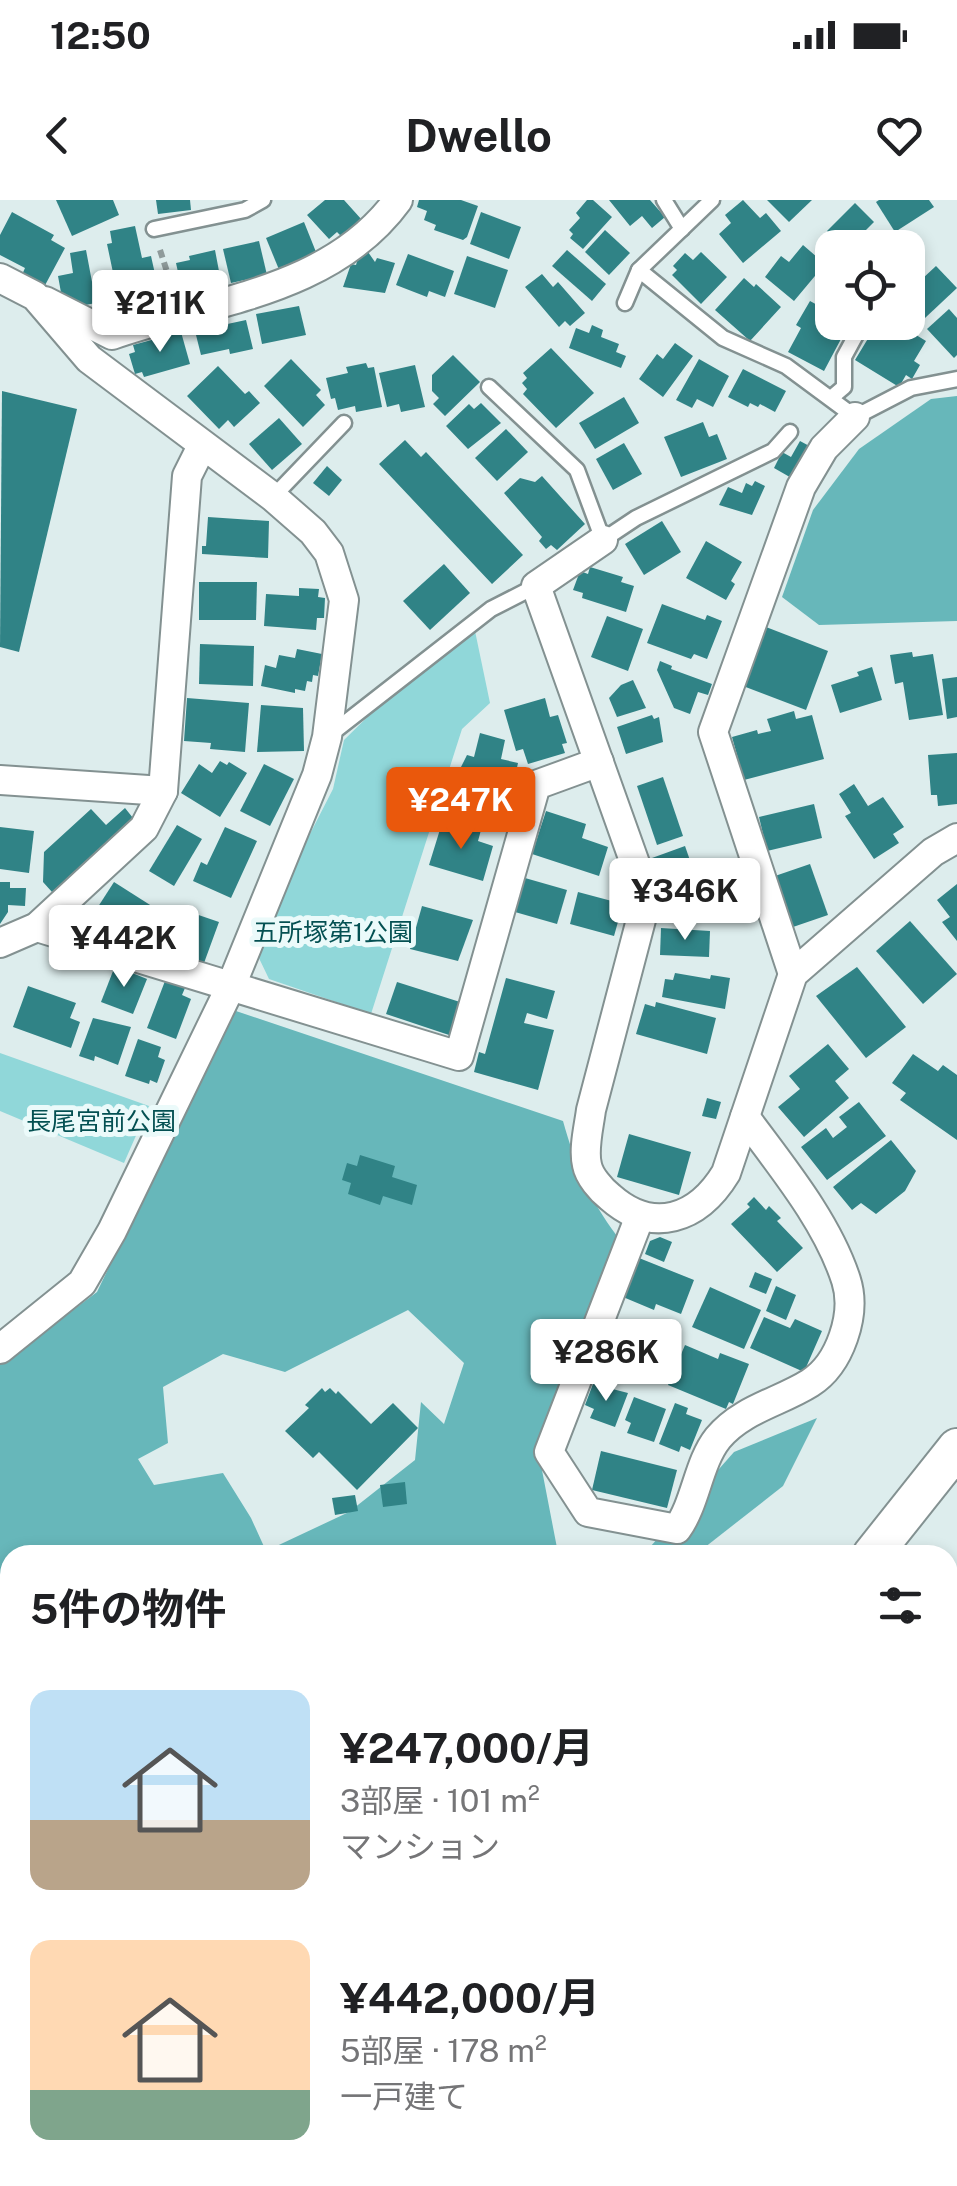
<!DOCTYPE html>
<html lang="ja">
<meta charset="utf-8">
<style>
body{margin:0;font-family:"Public Sans","Noto Sans JP",sans-serif;background:#f2f2f2;color:#202124;height:100vh;display:flex;flex-direction:column;font-size:38px;white-space:nowrap}
*{box-sizing:border-box;margin:0}
p{font-size:32px;color:#757577}
.icon{flex:none;width:55px;height:55px;fill:none;stroke:currentColor;stroke-width:2;stroke-linecap:round;stroke-linejoin:round}
.map{position:relative;flex:1;overflow:hidden}
.details{position:absolute;left:0px;top:1345px;width:958px;height:642px;display:flex;flex-direction:column;background:#fff;border-radius:30px 30px 0 0;box-shadow:0 5px 15px #0003}
.details>*{flex:none}
.controls{position:absolute;left:815px;top:30px;display:grid;gap:20px}
.controls a{display:grid;place-items:center;width:110px;height:110px;border-radius:20px;background:#fff;box-shadow:0 5px 15px #0003;font-size:50px}
.price{position:absolute;translate:-50% -85px;padding:0 22px;border-radius:10px;background:#fff;color:#222;font-size:32px;line-height:65px;filter:drop-shadow(0 2px 5px #0008)}
.price::after{content:'';position:absolute;left:50%;top:60px;width:30px;height:22px;margin-left:-15px;background:inherit;clip-path:polygon(0 0,100% 0,50% 100%)}
.price.active{background:#ea580c;color:#fff}
ul{padding:0;list-style:none}
li{display:flex;align-items:center;gap:30px;height:250px;padding:0 30px}
li span{display:grid;place-items:center;flex:none;width:280px;height:200px;border-radius:20px;color:#555}
li>.icon{margin-inline-start:auto}
span .icon{width:120px;height:120px;fill:#fffc;stroke-width:1}
li b{font-size:42px}
h2{display:flex;justify-content:space-between;align-items:center;height:120px;padding:0 30px;font-size:42px}
.status{display:flex;justify-content:space-between;align-items:center;height:70px;padding:0 50px;background:#fff;direction:ltr}
.status svg{height:28px;fill:currentColor}
header{display:flex;justify-content:space-between;align-items:center;height:130px;padding:0 30px;background:#fff;font-size:45px;font-weight:700}
.map>svg:first-child{display:block}
.green{fill:#90d7d9}
.forest{fill:#67b7ba;fill-rule:evenodd}
.building{fill:#308386}
.lines{fill:none;stroke-linecap:round;stroke-linejoin:round}
.lane-casing{stroke:#839191;stroke-width:19}
.street-casing{stroke:#839191;stroke-width:32}
.secondary-casing{stroke:#839191;stroke-width:42}
.path{stroke:#8f9b9b;stroke-width:6;stroke-dasharray:8 5;stroke-linecap:butt}
.lane{stroke:#fff;stroke-width:14}
.street{stroke:#fff;stroke-width:28}
.secondary{stroke:#fff;stroke-width:38}
.labels{text-anchor:middle;stroke-width:10;stroke-linejoin:round;paint-order:stroke}
.park-label{font-size:25px;fill:#045052;stroke:#ebfafa}
</style>
<div class="status"><b>12:50</b><svg viewBox="0 0 49 12"><path d="M0 12V9h3v3zM5 12V6h3v6zM10 12V3h3v9zM15 12V0h3v12zM26 1h20v11H26zM47 4h2v5h-2z"/></svg></div>
<header><svg class="icon" aria-label="back" viewBox="0 0 24 24"><path d="M15 5l-7 7 7 7"/></svg>Dwello<svg class="icon" aria-label="heart" viewBox="0 0 24 24"><path d="M12 20l-8-8c-3-5 5-10 8-4 3-6 11-1 8 4z"/></svg></header>
<div class="map">
<svg width="957" height="1986" viewBox="0 0 957 1986">
<rect width="100%" height="100%" fill="#ddeded"/>
<g class="green">
<path d="M475,431L490,503L462,529L371,814L269,779L257,754L293,667L333,589L344,540L402,483Z"/>
<path d="M0,853L149,906L124,963L0,911Z"/>
</g>
<g class="forest">
<path d="M957,196V421L819,425L782,397L813,310L859,249L931,199Z"/>
<path d="M233,810L563,921C576,967 588,997 617,1036L541,1265L558,1353L577,1355H10V1403L0,1406V1165L97,1092ZM408,1110L464,1163L444,1224L421,1202L415,1260L349,1312L266,1351L251,1318L223,1273L154,1285L138,1259L168,1243L163,1187L223,1154L285,1172Z"/>
<path d="M817,1218L783,1286L695,1355H643L734,1252Z"/>
<path d="M948,1466H957V1734L948,1728Z"/>
<path d="M0,1592H10V1978H374L370,1986H0Z"/>
<path d="M439,1978H763L762,1986H433Z"/>
</g>
<g class="building">
<path d="M56,0H113L119,15L72,36Z"/>
<path d="M156,0H190L191,10L158,14Z"/>
<path d="M325,0H344L362,20L342,37L337,32L329,39L307,15Z"/>
<path d="M419,0H461L478,6L467,37L463,40L434,30L436,25L424,20L427,11L417,7Z"/>
<path d="M587,0H593L612,17L583,49L570,38L573,34L569,30L580,18L576,13Z"/>
<path d="M609,0H650L665,17L652,28L642,16L630,26Z"/>
<path d="M743,0L760,18L766,13L781,31L743,63L719,34L731,23L725,15Z"/>
<path d="M767,0H812L789,22Z"/>
<path d="M879,0H929L934,7L895,32L876,2Z"/>
<path d="M855,3L874,22L852,44L855,48H843L827,31Z"/>
<path d="M12,12L54,35L51,40L65,48L43,89L21,77L25,68L0,55V35Z"/>
<path d="M481,12L521,27L509,59L470,44Z"/>
<path d="M304,22L318,57L280,72L266,38Z"/>
<path d="M135,26L142,58L151,56L157,83L125,90L123,81L115,82L107,44L112,43L110,31Z"/>
<path d="M605,30L630,53L609,75L585,52Z"/>
<path d="M880,30L898,48H862Z"/>
<path d="M259,41L267,75L231,83L223,49Z"/>
<path d="M803,45L825,64L794,101L765,77L781,56L789,62Z"/>
<path d="M86,50L96,103L64,109L58,76L73,73L70,53Z"/>
<path d="M215,50L222,87L183,95L176,63L190,60L189,56Z"/>
<path d="M567,50L606,84L592,101L552,66Z"/>
<path d="M368,52L375,62L377,58L395,63L385,93L343,87L351,64L356,65L358,58Z"/>
<path d="M701,52L727,77L701,104L672,75L677,70L673,66L685,53L693,60Z"/>
<path d="M408,54L454,71L445,97L429,91L427,97L396,85Z"/>
<path d="M467,56L508,70L495,108L454,94Z"/>
<path d="M936,66L957,88L925,118L908,99V92Z"/>
<path d="M542,74L553,87L558,82L585,113L570,126L565,121L559,127L525,87Z"/>
<path d="M744,78L754,87L756,84L781,107L750,141L715,110Z"/>
<path d="M810,101L832,113V122H850L824,171L788,152L801,128L796,125Z"/>
<path d="M299,106L306,135L262,144L256,114Z"/>
<path d="M949,109L957,118V155L954,158L927,129Z"/>
<path d="M246,120L253,149L230,154L229,149L201,155L195,131Z"/>
<path d="M878,122L899,134L903,127L926,141L914,161L920,165L912,179L906,175L899,187L855,160Z"/>
<path d="M592,125L603,130L601,137L619,144L616,152L626,156L621,168L569,148L576,128L589,133Z"/>
<path d="M181,132L190,164L144,177L142,172L135,174L129,154L135,152L133,145Z"/>
<path d="M675,143L693,156L663,197L639,179L657,154L663,159Z"/>
<path d="M551,148L594,193L556,228L523,194L527,189L522,183L527,178L523,173Z"/>
<path d="M453,155L480,182L445,216L433,204L439,198L432,191V175Z"/>
<path d="M291,159L321,190L316,195L325,205L303,227L264,186Z"/>
<path d="M699,159L729,176L713,207L697,199L692,208L676,200Z"/>
<path d="M366,163L368,168L374,167L382,207L356,212L355,206L338,210L335,198L331,199L326,178L348,173L346,167Z"/>
<path d="M415,165L425,207L401,212L399,204L387,207L379,173Z"/>
<path d="M218,166L245,194L249,191L260,203L234,227L228,220L219,229L187,196Z"/>
<path d="M743,169L786,191L775,212L760,204L758,207L750,203L748,207L728,197Z"/>
<path d="M2,191L77,209L19,452L0,447Z"/>
<path d="M624,197L639,223L595,249L579,223Z"/>
<path d="M481,203L501,223L468,249L446,226L469,204L474,209Z"/>
<path d="M279,218L302,244L272,270L249,244Z"/>
<path d="M703,222L709,237L717,234L727,259L681,277L664,237Z"/>
<path d="M506,229L528,252L497,281L475,258Z"/>
<path d="M405,240L421,257L426,252L523,355L492,384L379,264Z"/>
<path d="M800,241L813,248L795,280L774,268L782,252L791,257Z"/>
<path d="M624,243L642,274L613,290L596,259Z"/>
<path d="M327,266L342,280L329,296L313,283Z"/>
<path d="M542,276L585,324L557,350L551,345L546,349L539,341L542,337L504,293L520,278L535,282Z"/>
<path d="M755,281L765,286L752,315L719,305L728,287L742,293L746,283L752,286Z"/>
<path d="M208,317L269,321L268,358L202,354V346H206Z"/>
<path d="M662,321L681,352L644,375L625,344Z"/>
<path d="M706,341L742,362L731,381L735,384L726,400L686,378Z"/>
<path d="M444,364L470,393L430,430L403,401Z"/>
<path d="M590,367L623,377L621,382L634,386L626,412L582,398L583,393L573,390L580,371L588,374Z"/>
<path d="M199,382H257L256,420H199Z"/>
<path d="M299,388L319,389L318,397L325,398L324,418H317L316,430L264,426L266,394L299,396Z"/>
<path d="M662,404L705,420L707,415L722,421L707,459L694,454L691,459L647,443Z"/>
<path d="M607,416L643,429L628,471L591,457Z"/>
<path d="M766,427L828,451L806,510L743,486Z"/>
<path d="M200,444L254,446L253,486L199,484Z"/>
<path d="M297,449L322,454L318,476L313,475L312,482L307,481L305,491L295,489V493L261,486L265,465L276,468L279,455L295,458Z"/>
<path d="M912,452L913,457L933,454L943,515L909,520L903,482L895,484L890,455Z"/>
<path d="M660,461L672,466L671,469L712,484L708,495L698,492L690,514L674,508L657,470Z"/>
<path d="M872,467L882,500L840,513L831,485L859,476L857,472Z"/>
<path d="M957,477V517L947,519L942,479Z"/>
<path d="M633,480L646,508L617,517L609,498L621,485Z"/>
<path d="M187,498L249,503L245,552L210,549L211,543L184,541Z"/>
<path d="M545,498L550,517L558,515L567,543L562,544L565,553L528,564L523,549L516,551L504,510Z"/>
<path d="M261,505L303,508L304,551L257,552Z"/>
<path d="M794,511L796,519L812,515L824,559L744,580L732,537L757,530L758,534L771,531L767,519Z"/>
<path d="M652,515L654,519L659,517L663,542L626,554L617,527Z"/>
<path d="M480,533L505,540L501,559L518,563L514,581L505,578L502,590L494,587L489,607L468,602L472,583L455,579L467,555L474,557Z"/>
<path d="M957,553V604L938,606L937,595H931L928,555Z"/>
<path d="M220,561L227,565L229,562L247,573L220,617L181,593L199,564L212,573Z"/>
<path d="M264,564L294,579L270,626L240,611Z"/>
<path d="M663,577L683,636L657,645L637,586Z"/>
<path d="M854,584L868,606L883,597L904,627L893,634L899,643L874,659L845,616L851,613L839,594Z"/>
<path d="M814,604L822,638L767,651L759,617Z"/>
<path d="M125,608L133,618L52,692L43,682L44,652L91,609L106,625Z"/>
<path d="M546,611L586,624L582,638L608,647L599,676L532,654Z"/>
<path d="M442,623L463,629L464,624L481,630L478,641L493,646L483,681L429,665Z"/>
<path d="M177,625L202,639L174,686L149,671Z"/>
<path d="M0,627L34,631L29,673L0,669Z"/>
<path d="M225,627L257,641L231,698L193,681L201,662L207,665Z"/>
<path d="M685,646L702,695L669,707L652,658Z"/>
<path d="M810,664L828,715L793,727L775,676Z"/>
<path d="M525,678L567,690L557,724L515,712Z"/>
<path d="M0,682H10V688H26L25,706L8,705V712L0,724Z"/>
<path d="M114,682L158,710L138,741L94,713Z"/>
<path d="M957,684V741L942,722L950,717L937,700Z"/>
<path d="M578,692L623,704L614,736L570,724Z"/>
<path d="M422,706L473,720L458,761L410,749Z"/>
<path d="M178,708L219,722L204,763L155,747L163,726L170,729Z"/>
<path d="M910,721L957,774L923,804L876,751Z"/>
<path d="M661,728L710,731L709,757L660,755Z"/>
<path d="M115,766L147,779L133,814L101,802Z"/>
<path d="M857,767L906,827L866,858L816,796Z"/>
<path d="M675,773L710,779L711,775L730,778L725,809L662,797L665,779L673,780Z"/>
<path d="M506,778L555,791L547,819L527,813L524,823L554,830L538,890L474,872L479,852L485,854Z"/>
<path d="M165,781L185,788L182,795L191,799L176,839L147,828Z"/>
<path d="M397,782L460,802L449,835L386,814Z"/>
<path d="M28,786L76,803L70,818L80,822L71,848L13,827Z"/>
<path d="M656,802L716,818L707,854L636,834L645,804L655,807Z"/>
<path d="M93,818L131,827L118,865L95,856L94,861L79,856Z"/>
<path d="M138,839L161,847L158,857L165,860L157,883L150,880L149,884L125,876Z"/>
<path d="M828,844L849,869L835,881L849,898L804,937L778,907L800,889L789,876Z"/>
<path d="M913,854L938,871L943,865L957,875V940L900,900L906,893L892,883Z"/>
<path d="M707,898L721,902L716,919L702,916Z"/>
<path d="M859,902L886,936L827,980L801,947L826,928L833,938L847,927L839,917Z"/>
<path d="M629,934L691,952L679,995L617,977Z"/>
<path d="M891,940L916,971L905,991L876,1014L861,1003L852,1010L833,987Z"/>
<path d="M360,955L395,966L392,977L417,985L412,1005L383,996L380,1005L348,994L351,983L342,980L347,963L357,966Z"/>
<path d="M754,997L766,1010L769,1006L781,1018L777,1021L803,1048L777,1072L731,1024L750,1007L747,1004Z"/>
<path d="M660,1037L672,1042L664,1062L645,1054L650,1041Z"/>
<path d="M639,1058L694,1080L681,1114L656,1104L654,1110L623,1097Z"/>
<path d="M755,1072L772,1079L766,1094L749,1087Z"/>
<path d="M776,1086L796,1095L786,1120L766,1111Z"/>
<path d="M710,1087L761,1110L744,1149L692,1127Z"/>
<path d="M764,1117L790,1128L795,1119L822,1131L804,1172L750,1148Z"/>
<path d="M615,1126L671,1148L658,1181L602,1159Z"/>
<path d="M685,1145L718,1159L720,1153L749,1164L733,1204L729,1202L726,1209L668,1185Z"/>
<path d="M593,1184L628,1193L615,1227L590,1218L594,1209L585,1205Z"/>
<path d="M322,1188L325,1192L330,1188L336,1194L338,1191L371,1224L393,1203L418,1228L357,1290L319,1252L313,1258L285,1231L309,1208L305,1205Z"/>
<path d="M634,1197L666,1209L654,1242L627,1233L631,1223L625,1220Z"/>
<path d="M675,1203L688,1208L686,1214L702,1220L690,1250L681,1246L679,1252L659,1244Z"/>
<path d="M601,1251L677,1270L667,1308L592,1290Z"/>
<path d="M405,1282L407,1304L383,1307L380,1285Z"/>
<path d="M355,1295L358,1311L335,1315L332,1298Z"/>
<rect x="948" y="1376" width="9" height="38"/>
</g>
<g class="lines">
<g class="lane-casing">
<g id="lane">
<path d="M664,0L682,29"/>
<path d="M154,29L245,10L263,0"/>
<path d="M639,70L723,138L786,166L855,217L911,188L957,179"/>
<path d="M625,103L639,70L712,0"/>
<path d="M489,187L577,270L603,340L636,318L773,251L790,232"/>
<path d="M831,198L844,187V157L863,122"/>
<path d="M273,297L344,223"/>
<path d="M327,537L491,409L536,386"/>
</g>
</g>
<g class="street-casing">
<g id="street">
<path d="M0,78L35,96L89,159L273,297L313,332L329,353L344,400L327,537L317,575L231,786L112,1031L82,1083L0,1149"/>
<path d="M45,101L112,135C212,100 331,92 398,0"/>
<path d="M603,340L536,386L647,697L591,910C589,926 583,949 587,965C589,976 601,990 610,997C653,1035 698,1019 726,973L793,774L933,652L957,638"/>
<path d="M0,580L163,591"/>
<path d="M37,727L459,856L536,585L599,562"/>
<path d="M0,743L37,727L144,628L163,591L187,276L202,246"/>
<path d="M793,774L713,532L801,287L824,248L855,217"/>
<path d="M640,1016L549,1252L588,1312L677,1329C696,1303 698,1263 718,1238C742,1209 780,1202 810,1183C840,1164 857,1114 846,1080C827,1021 781,966 745,917"/>
<path d="M948,1429H957"/>
</g>
</g>
<g class="secondary-casing">
<g id="secondary">
<path d="M872,1355L957,1248"/>
<path d="M394,1986L400,1978"/>
</g>
</g>
<path class="path" d="M160,50L170,81L169,91"/>
<use href="#lane" class="lane"/>
<use href="#street" class="street"/>
<use href="#secondary" class="secondary"/>
</g>
<g class="labels">
<g class="park-label">
<text x="333" y="741">五所塚第1公園</text>
<text x="101" y="930">長尾宮前公園</text>
</g>
</g>
</svg>
<div class="controls">
<a><svg class="icon" aria-label="locate" viewBox="0 0 24 24"><circle cx="12" cy="12" r="6"/><path d="M12 2v4M12 18v4M2 12h4M18 12h4"/></svg></a>
</div>
<b class="price" style="left:160px;top:155px">¥211K</b>
<b class="price active" style="left:461px;top:652px">¥247K</b>
<b class="price" style="left:685px;top:743px">¥346K</b>
<b class="price" style="left:124px;top:790px">¥442K</b>
<b class="price" style="left:606px;top:1204px">¥286K</b>
<section class="details">
<h2>5件の物件<svg class="icon" aria-label="filters" viewBox="0 0 24 24"><path d="M4 7h16M4 17h16"/><circle cx="9" cy="7" r="2"/><circle cx="15" cy="17" r="2"/></svg></h2>
<ul>
<li><span style="background:linear-gradient(#bfe0f5 65%,#b9a48a 0)"><svg class="icon" aria-label="home" viewBox="0 0 24 24"><path d="M3 11l9-7 9 7M6 9v11h12V9"/></svg></span><div><b>¥247,000/月</b><p>3部屋 · 101 m²</p><p>マンション</p></div></li>
<li><span style="background:linear-gradient(#ffd9b3 75%,#7fa58c 0)"><svg class="icon" aria-label="home" viewBox="0 0 24 24"><path d="M3 11l9-7 9 7M6 9v11h12V9"/></svg></span><div><b>¥442,000/月</b><p>5部屋 · 178 m²</p><p>一戸建て</p></div></li>
</ul>
</section>
</div>
